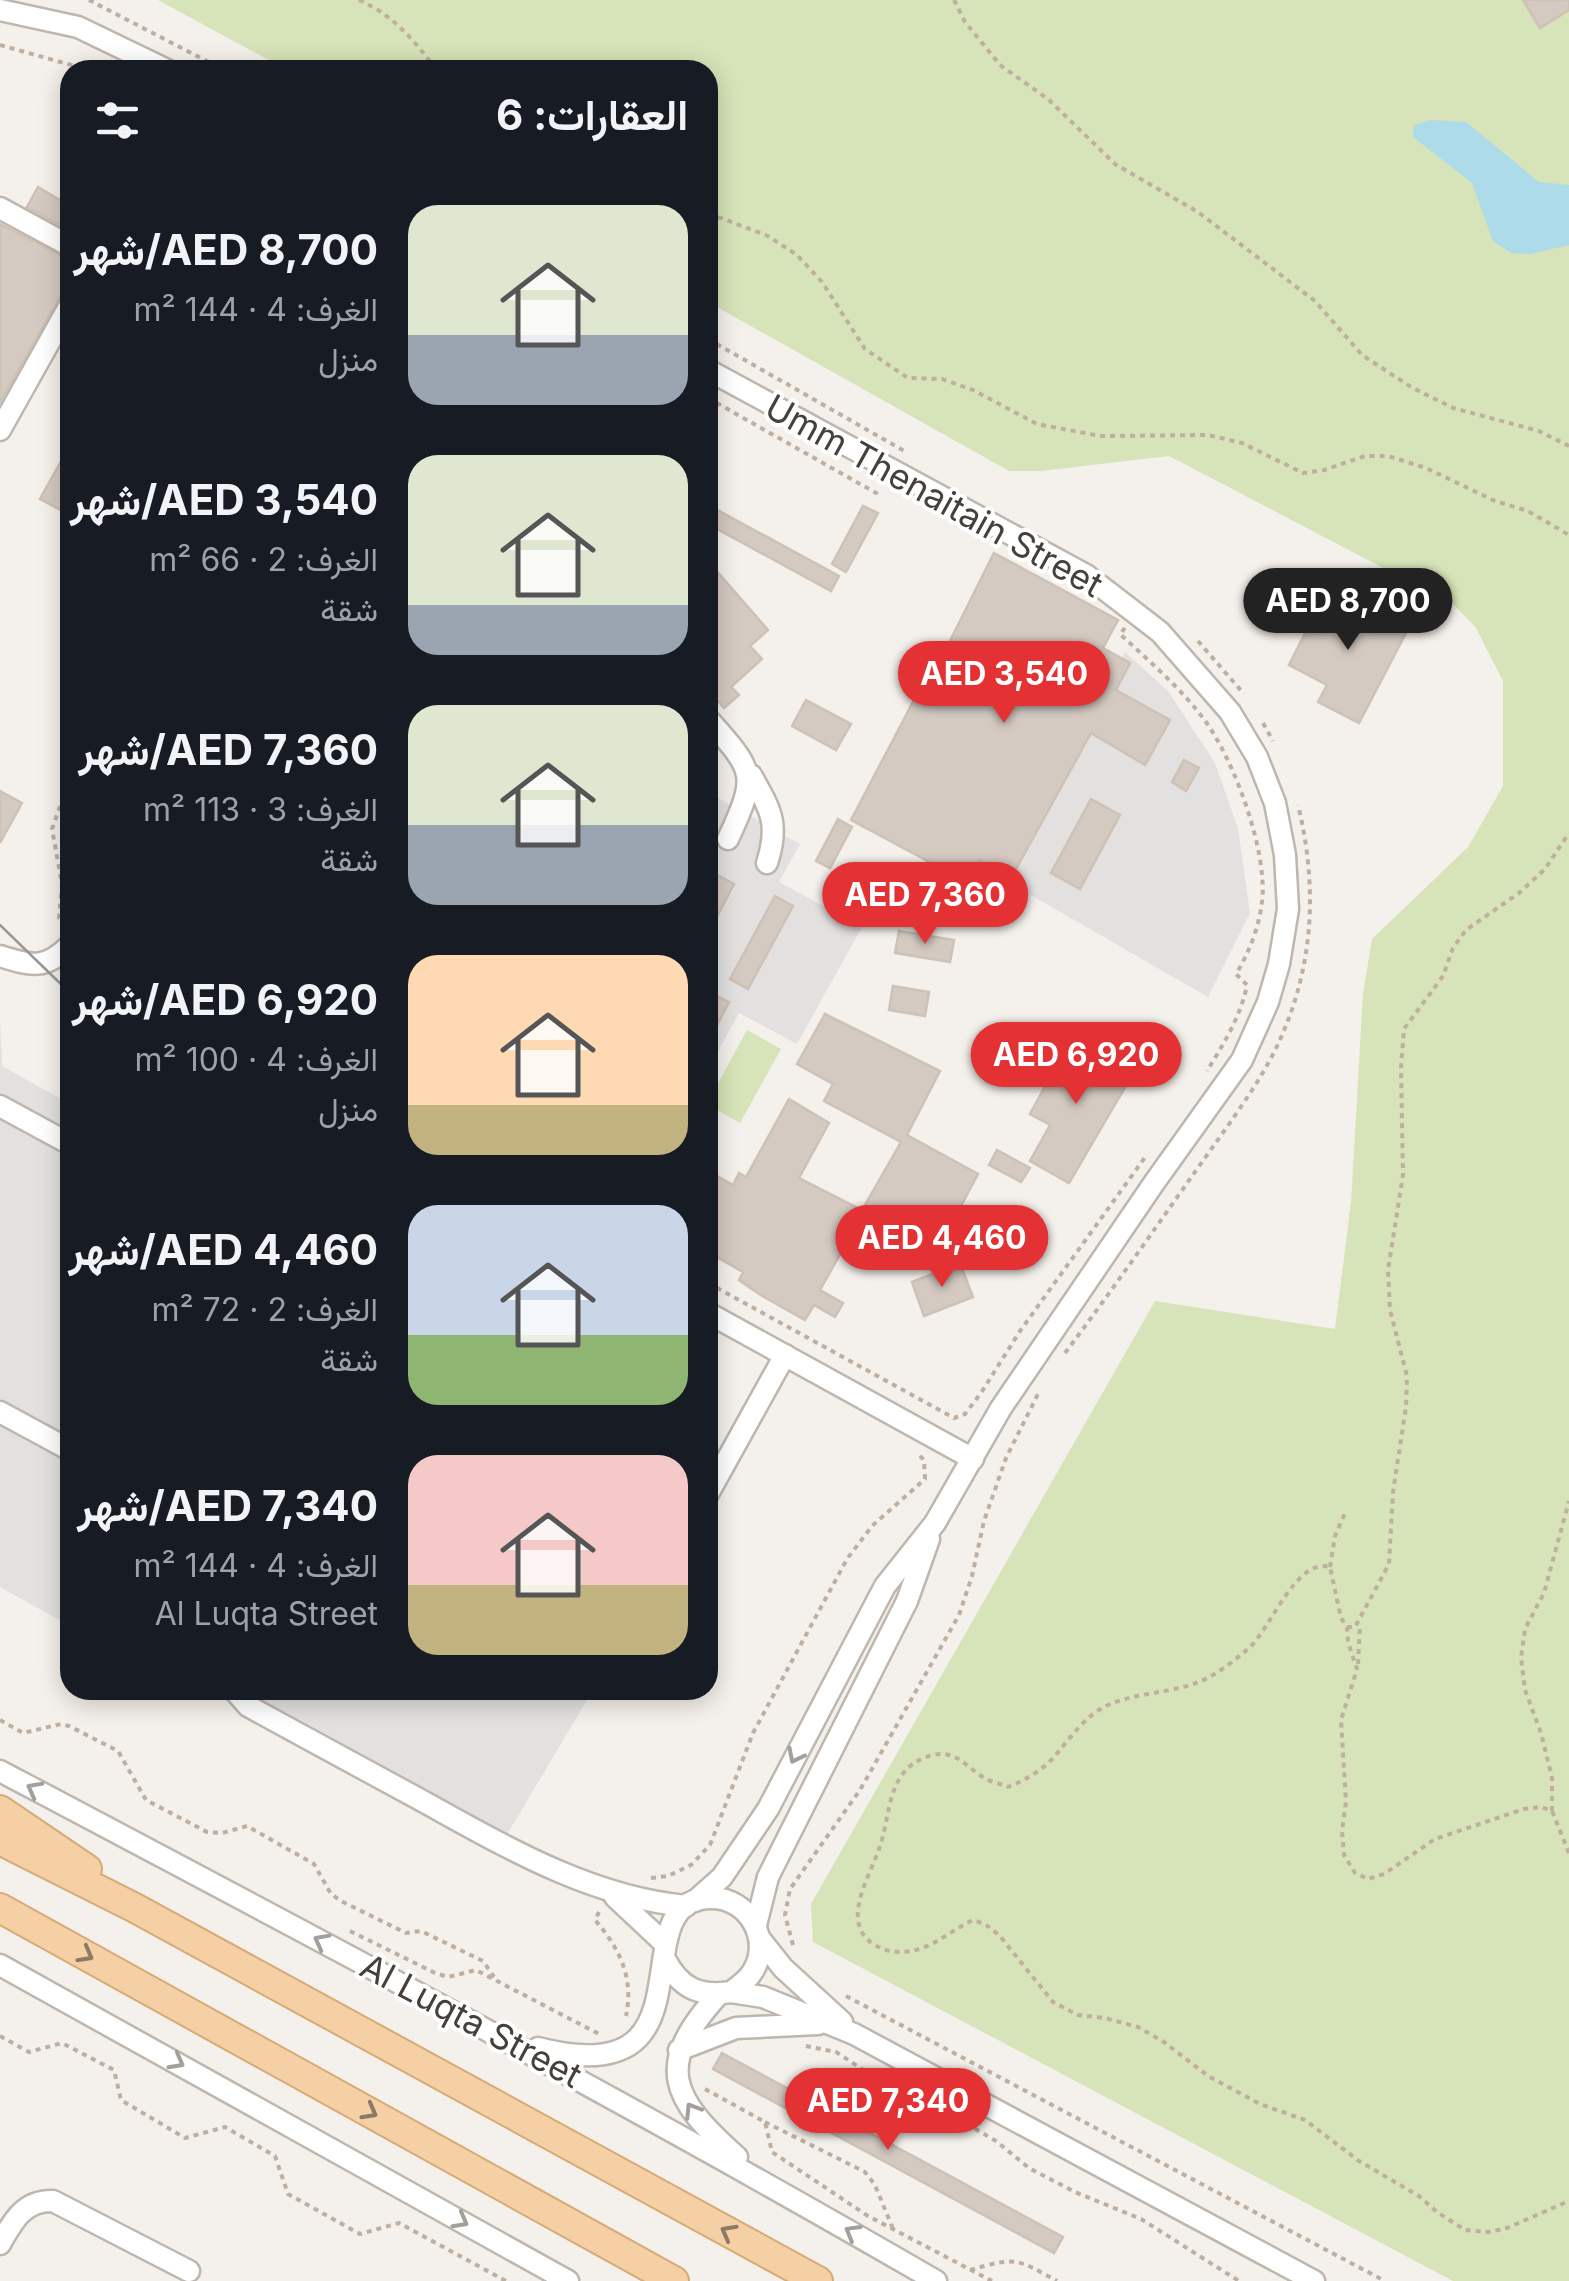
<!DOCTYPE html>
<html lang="ar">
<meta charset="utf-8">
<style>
body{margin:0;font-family:Inter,Vazirmatn,sans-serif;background:#242831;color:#f1f3f6;direction:rtl;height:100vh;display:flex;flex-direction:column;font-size:38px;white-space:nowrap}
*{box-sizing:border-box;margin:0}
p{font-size:32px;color:#9ea1a6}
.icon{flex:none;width:55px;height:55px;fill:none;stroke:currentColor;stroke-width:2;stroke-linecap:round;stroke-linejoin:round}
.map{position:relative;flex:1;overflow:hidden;direction:ltr}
.sheet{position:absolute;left:60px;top:60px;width:658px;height:1640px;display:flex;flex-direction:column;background:#171b24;border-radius:30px;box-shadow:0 5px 25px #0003;direction:rtl}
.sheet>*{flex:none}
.price{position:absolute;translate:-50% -85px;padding:0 22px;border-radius:35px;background:#e43234;color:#fff;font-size:32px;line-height:65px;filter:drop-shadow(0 2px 5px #0008)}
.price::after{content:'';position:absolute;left:50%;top:60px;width:30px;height:22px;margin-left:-15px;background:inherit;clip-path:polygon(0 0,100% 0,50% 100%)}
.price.selected{background:#222;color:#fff}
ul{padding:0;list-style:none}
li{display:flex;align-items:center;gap:30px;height:250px;padding:0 30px}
li span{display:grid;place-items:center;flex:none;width:280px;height:200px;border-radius:30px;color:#555}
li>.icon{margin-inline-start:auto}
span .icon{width:120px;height:120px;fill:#fffc;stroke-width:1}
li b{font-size:42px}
h2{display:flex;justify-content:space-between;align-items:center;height:120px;padding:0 30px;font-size:42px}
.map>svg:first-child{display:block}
.green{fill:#d7e3b8}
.parking{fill:#e3e1df}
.water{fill:#aedbe9}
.building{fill:#d4cac2;stroke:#cec1b5;stroke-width:2.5}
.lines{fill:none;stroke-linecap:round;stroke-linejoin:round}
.minor-casing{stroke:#bfb6ae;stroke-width:25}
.major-casing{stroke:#d8aa75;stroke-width:32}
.path{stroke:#bfafa1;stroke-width:4;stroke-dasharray:5 5;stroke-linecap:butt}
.minor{stroke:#fff;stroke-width:20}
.major{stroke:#f4d0a4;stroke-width:28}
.tram{stroke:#989898;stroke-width:2.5}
.oneway{stroke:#a3a09c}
.oneway2{stroke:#8c7a64}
.labels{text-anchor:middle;stroke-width:8;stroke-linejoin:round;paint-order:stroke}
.street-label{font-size:35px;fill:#47403a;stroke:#fff}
</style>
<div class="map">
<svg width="1569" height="2281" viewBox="0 0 1569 2281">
<rect width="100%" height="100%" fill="#f4f0eb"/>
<g class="green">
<path d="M158,0H1569V2281H1453L813,1942L811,1904L1155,1301L1335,1329L1351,1202L1363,994L1372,939L1468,847L1503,786V681L1476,628L1454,605L1169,456L1041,471H1009L708,302V70H287Z"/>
<path d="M747,1030L781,1049L740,1123L708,1105V1102Z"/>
</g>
<g class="parking">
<path d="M1125,652L1168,691L1215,763L1238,828L1250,913L1208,997L996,875Z"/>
<path d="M711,794L800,844L779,882L862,927L797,1044L739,1013L710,1066L708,800Z"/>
<path d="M0,1018L2,1066L70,1104V1626L0,1587Z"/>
<path d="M208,1690H593L496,1853Z"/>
</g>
<path class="water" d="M1431,120L1466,122L1539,182L1569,185V245L1530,254L1511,253L1493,241L1472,183L1413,137L1414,125Z"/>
<g class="building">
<path d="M1523,0H1569V10L1540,28Z"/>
<path d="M38,187L70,206L62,226L27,207Z"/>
<path d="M0,224L70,260V280L0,402Z"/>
<path d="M70,445V515L40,499Z"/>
<path d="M708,505L839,576L831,591L708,524Z"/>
<path d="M863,506L878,513L846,572L832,564Z"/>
<path d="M994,553L1118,620L1103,648L1130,663L1116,690L1170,720L1145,765L1091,733L1011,878L979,860L967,882L851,820L925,679L930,681Z"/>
<path d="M708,561L768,630L750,646L762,659L731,687L739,695L724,708L708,689Z"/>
<path d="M1328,588L1408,629L1359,723L1318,702L1327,685L1289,665Z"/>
<path d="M806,700L851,724L836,750L792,726Z"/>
<path d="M1184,760L1199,768L1186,791L1172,782Z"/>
<path d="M0,791L22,803L0,843Z"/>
<path d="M1091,799L1120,815L1080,889L1051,873Z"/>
<path d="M838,819L852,827L830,868L816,861Z"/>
<path d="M708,870L734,884L708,934Z"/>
<path d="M775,896L793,906L748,989L730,979Z"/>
<path d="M899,931L954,940L950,962L895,953Z"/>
<path d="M893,986L929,992L925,1016L889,1010Z"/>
<path d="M715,995L729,1002L708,1043V1008Z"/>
<path d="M825,1014L940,1071L907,1135L978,1174L936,1253L863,1213L820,1290L843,1303L835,1317L814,1305L805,1320L759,1294L739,1280L743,1272L708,1252V1171L733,1185L739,1173L746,1177L789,1099L829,1123L799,1178L862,1210L901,1142L824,1101L833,1084L797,1064Z"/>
<path d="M1072,1037L1134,1072L1069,1183L1030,1161L1050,1125L1030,1114Z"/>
<path d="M997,1150L1030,1168L1021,1182L989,1165Z"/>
<path d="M960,1263L973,1297L924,1316L912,1282Z"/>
<path d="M722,2053L1063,2237L1054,2253L713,2069Z"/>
</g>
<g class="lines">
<g class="minor-casing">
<g id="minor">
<path d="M0,10L78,27L167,70"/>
<path d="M0,208L70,246"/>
<path d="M0,430L70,305"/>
<path d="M708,719C755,772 758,774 728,839"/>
<path d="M751,775C770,809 780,823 767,863"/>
<path d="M0,956C31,966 46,970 70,945"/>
<path d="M0,1106L70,1144"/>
<path d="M708,1313L973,1459"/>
<path d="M0,1412L70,1450"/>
<path d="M708,1494L785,1355"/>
<path d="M234,1690L248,1706C304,1737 360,1767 417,1798C501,1844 588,1897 686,1906"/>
<path d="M0,1771C314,1937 629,2103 936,2281"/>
<path d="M615,1897L664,1943"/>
<path d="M695,1901L722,1877L768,1809L885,1586L935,1523L1001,1408L1154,1183L1242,1060L1268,1002L1279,964L1288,909L1285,855L1275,803L1257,757L1230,712L1160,632L1086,575L708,370"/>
<path d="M756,1925L768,1877L907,1601L929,1539"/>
<path d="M760,1939L783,1968L842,2022"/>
<path d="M0,1965L568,2281"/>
<path d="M731,1992L763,1997L854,2034L1314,2281"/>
<path d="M719,1994C653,2066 671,2098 737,2157"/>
<path d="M538,2048C724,2096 615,1896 713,1898C749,1899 772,1940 753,1971C748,1980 739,1986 731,1992C699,1997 680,1988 665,1959"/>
<path d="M679,2050L736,2028L818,2024"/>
<path d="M0,2244C13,2221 24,2200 53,2201L189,2271"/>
</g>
</g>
<g class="major-casing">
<g id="major">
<path d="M0,1810L87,1869"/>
<path d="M0,1840L135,1908L818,2281"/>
<path d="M0,1908L674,2281"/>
</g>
</g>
<g class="path">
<path d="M89,0L224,70"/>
<path d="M359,0C395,16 413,40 437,70"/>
<path d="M954,0L965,22L1000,65L1048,99L1115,164L1198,212L1315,301L1362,355L1411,387L1453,408L1539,431L1569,446"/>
<path d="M0,45L89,70"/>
<path d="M708,216L721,218L768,236L797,255L822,282L865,349L908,378L942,379L973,390L1037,424L1100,436L1208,435L1242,443L1303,473L1324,470L1365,456H1388L1426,468L1495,501L1528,511L1569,535"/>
<path d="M708,339L906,452"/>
<path d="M708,398L876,493L879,488"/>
<path d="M1125,628L1120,634C1150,662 1182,689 1206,722C1235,763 1268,852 1262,902C1259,927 1249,953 1236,974L1247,985C1241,1016 1223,1045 1207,1071"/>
<path d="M1198,641L1244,694"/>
<path d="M1263,723L1273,741"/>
<path d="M67,925L59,918L62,884L52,829L70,778"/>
<path d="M708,1283L954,1418L965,1414L981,1393L1020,1331L1146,1156"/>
<path d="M1065,1353C1108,1296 1149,1237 1190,1179C1217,1140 1259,1086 1278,1044C1314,967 1318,887 1298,805"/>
<path d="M1330,1567L1335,1536L1345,1513"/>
<path d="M1347,1627H1355L1389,1564L1393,1492L1406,1407L1407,1376L1390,1310L1388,1270L1403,1175L1401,1068L1404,1029L1443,976L1453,948L1466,930L1519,893L1545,869L1569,833"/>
<path d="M1358,1664L1360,1624"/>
<path d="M0,1720L23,1733L61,1724L69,1726L118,1751L146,1800L207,1832L222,1833L247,1826L314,1864L331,1894L341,1901L406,1933L421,1931L483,1961L494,1977"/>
<path d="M1552,1811V1778L1541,1733L1525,1690L1521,1658L1525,1629L1544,1593L1569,1501"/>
<path d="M1569,1853L1552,1811L1541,1807L1524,1809L1435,1839L1384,1874L1368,1879L1355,1873L1344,1855L1342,1831L1346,1802L1341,1720L1357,1669L1348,1642L1347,1627L1341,1618L1330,1567C1296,1557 1271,1629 1248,1649C1231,1663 1212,1679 1190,1685C1164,1693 1133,1694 1108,1705C1084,1716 1070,1739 1053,1758C1040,1772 1025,1780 1008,1787C1001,1784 992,1782 986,1779C968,1769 956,1749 933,1755C885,1767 892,1814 879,1849C869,1878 839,1924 875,1945C886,1952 899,1953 912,1951C935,1946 952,1930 973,1920L985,1924L999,1935L1053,2002L1078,2015L1105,2018L1138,2027L1164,2042L1208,2076L1260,2104L1305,2120L1359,2161L1419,2196L1437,2212L1465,2230L1489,2232L1507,2228L1569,2201"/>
<path d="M651,1878L668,1876L691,1865L710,1845L753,1733L847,1559L872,1526L925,1479L924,1460L917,1453"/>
<path d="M599,1912L595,1920C620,1949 634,1978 626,2016"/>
<path d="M350,1931L435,1973L448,1977L476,1970L599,2034"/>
<path d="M793,1945L785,1915L790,1889L860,1790L959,1615L972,1576L984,1521L1006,1458L1040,1390"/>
<path d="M846,1996L1385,2281"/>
<path d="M0,2036L29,2052L62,2043L114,2070L121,2100L185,2138L225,2127L275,2156L288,2194L360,2234L399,2223L506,2281"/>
<path d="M806,2046L836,2052L911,2101L962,2121L996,2141L1029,2168L1075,2192L1141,2219L1239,2281"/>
<path d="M705,2089L765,2122L772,2152L868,2216L992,2281"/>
<path d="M765,2122L865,2172L875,2185L893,2229"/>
<path d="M970,2270C1016,2257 1016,2258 1057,2281"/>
</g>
<use href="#minor" class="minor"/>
<use href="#major" class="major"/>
<g class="tram">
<path d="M0,925L70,993"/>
<path d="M708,1364H709"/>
</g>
</g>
<defs><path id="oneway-chevron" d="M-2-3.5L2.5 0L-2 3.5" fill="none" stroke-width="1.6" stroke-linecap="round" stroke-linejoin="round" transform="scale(2.5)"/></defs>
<g class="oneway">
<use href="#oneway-chevron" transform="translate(795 1756) rotate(117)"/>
<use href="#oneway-chevron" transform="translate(34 1789) rotate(-152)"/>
<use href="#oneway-chevron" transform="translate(321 1941) rotate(-152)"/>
<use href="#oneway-chevron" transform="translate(177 2062) rotate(29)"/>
<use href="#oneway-chevron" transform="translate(692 2110) rotate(-122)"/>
<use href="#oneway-chevron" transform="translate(461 2221) rotate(29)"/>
<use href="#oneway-chevron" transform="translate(852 2232) rotate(-150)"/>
</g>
<g class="oneway2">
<use href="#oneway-chevron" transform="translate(86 1955) rotate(29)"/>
<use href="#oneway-chevron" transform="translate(370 2112) rotate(29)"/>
<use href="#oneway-chevron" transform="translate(728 2232) rotate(-151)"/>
</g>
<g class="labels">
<g class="street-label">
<text transform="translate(934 496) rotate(29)" y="12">Umm Thenaitain Street</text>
<text transform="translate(471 2021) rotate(28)" y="12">Al Luqta Street</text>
</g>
</g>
</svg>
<b class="price selected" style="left:1348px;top:653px">AED 8,700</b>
<b class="price" style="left:1004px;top:726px">AED 3,540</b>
<b class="price" style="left:925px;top:947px">AED 7,360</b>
<b class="price" style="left:1076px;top:1107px">AED 6,920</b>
<b class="price" style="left:942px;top:1290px">AED 4,460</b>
<b class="price" style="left:888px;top:2153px">AED 7,340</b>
<section class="sheet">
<h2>العقارات: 6<svg class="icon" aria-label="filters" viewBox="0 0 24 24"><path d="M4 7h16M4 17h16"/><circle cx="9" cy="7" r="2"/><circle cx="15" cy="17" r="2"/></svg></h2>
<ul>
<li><span style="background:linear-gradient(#dfe7d0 65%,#9aa5b1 0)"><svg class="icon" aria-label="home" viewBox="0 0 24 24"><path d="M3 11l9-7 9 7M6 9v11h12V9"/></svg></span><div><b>AED 8,700/شهر</b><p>الغرف: 4 · 144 m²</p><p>منزل</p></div></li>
<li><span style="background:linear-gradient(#dfe7d0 75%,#9aa5b1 0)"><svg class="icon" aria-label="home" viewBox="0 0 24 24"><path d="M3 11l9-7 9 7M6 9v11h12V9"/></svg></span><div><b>AED 3,540/شهر</b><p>الغرف: 2 · 66 m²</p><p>شقة</p></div></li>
<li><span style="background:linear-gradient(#dfe7d0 60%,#9aa5b1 0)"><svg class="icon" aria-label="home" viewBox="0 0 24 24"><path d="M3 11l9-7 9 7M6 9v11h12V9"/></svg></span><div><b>AED 7,360/شهر</b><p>الغرف: 3 · 113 m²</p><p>شقة</p></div></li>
<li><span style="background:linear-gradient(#ffd9b3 75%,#c2b280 0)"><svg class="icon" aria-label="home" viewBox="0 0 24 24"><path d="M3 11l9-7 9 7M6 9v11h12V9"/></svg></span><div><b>AED 6,920/شهر</b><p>الغرف: 4 · 100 m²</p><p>منزل</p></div></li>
<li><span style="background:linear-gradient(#c9d6e8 65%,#8fb573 0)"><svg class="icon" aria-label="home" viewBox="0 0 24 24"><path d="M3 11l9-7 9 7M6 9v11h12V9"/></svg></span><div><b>AED 4,460/شهر</b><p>الغرف: 2 · 72 m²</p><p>شقة</p></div></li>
<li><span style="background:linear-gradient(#f6c9c9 65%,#c2b280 0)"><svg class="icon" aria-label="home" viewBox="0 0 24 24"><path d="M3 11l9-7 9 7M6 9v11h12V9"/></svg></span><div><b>AED 7,340/شهر</b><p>الغرف: 4 · 144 m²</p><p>Al Luqta Street</p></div></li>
</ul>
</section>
</div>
